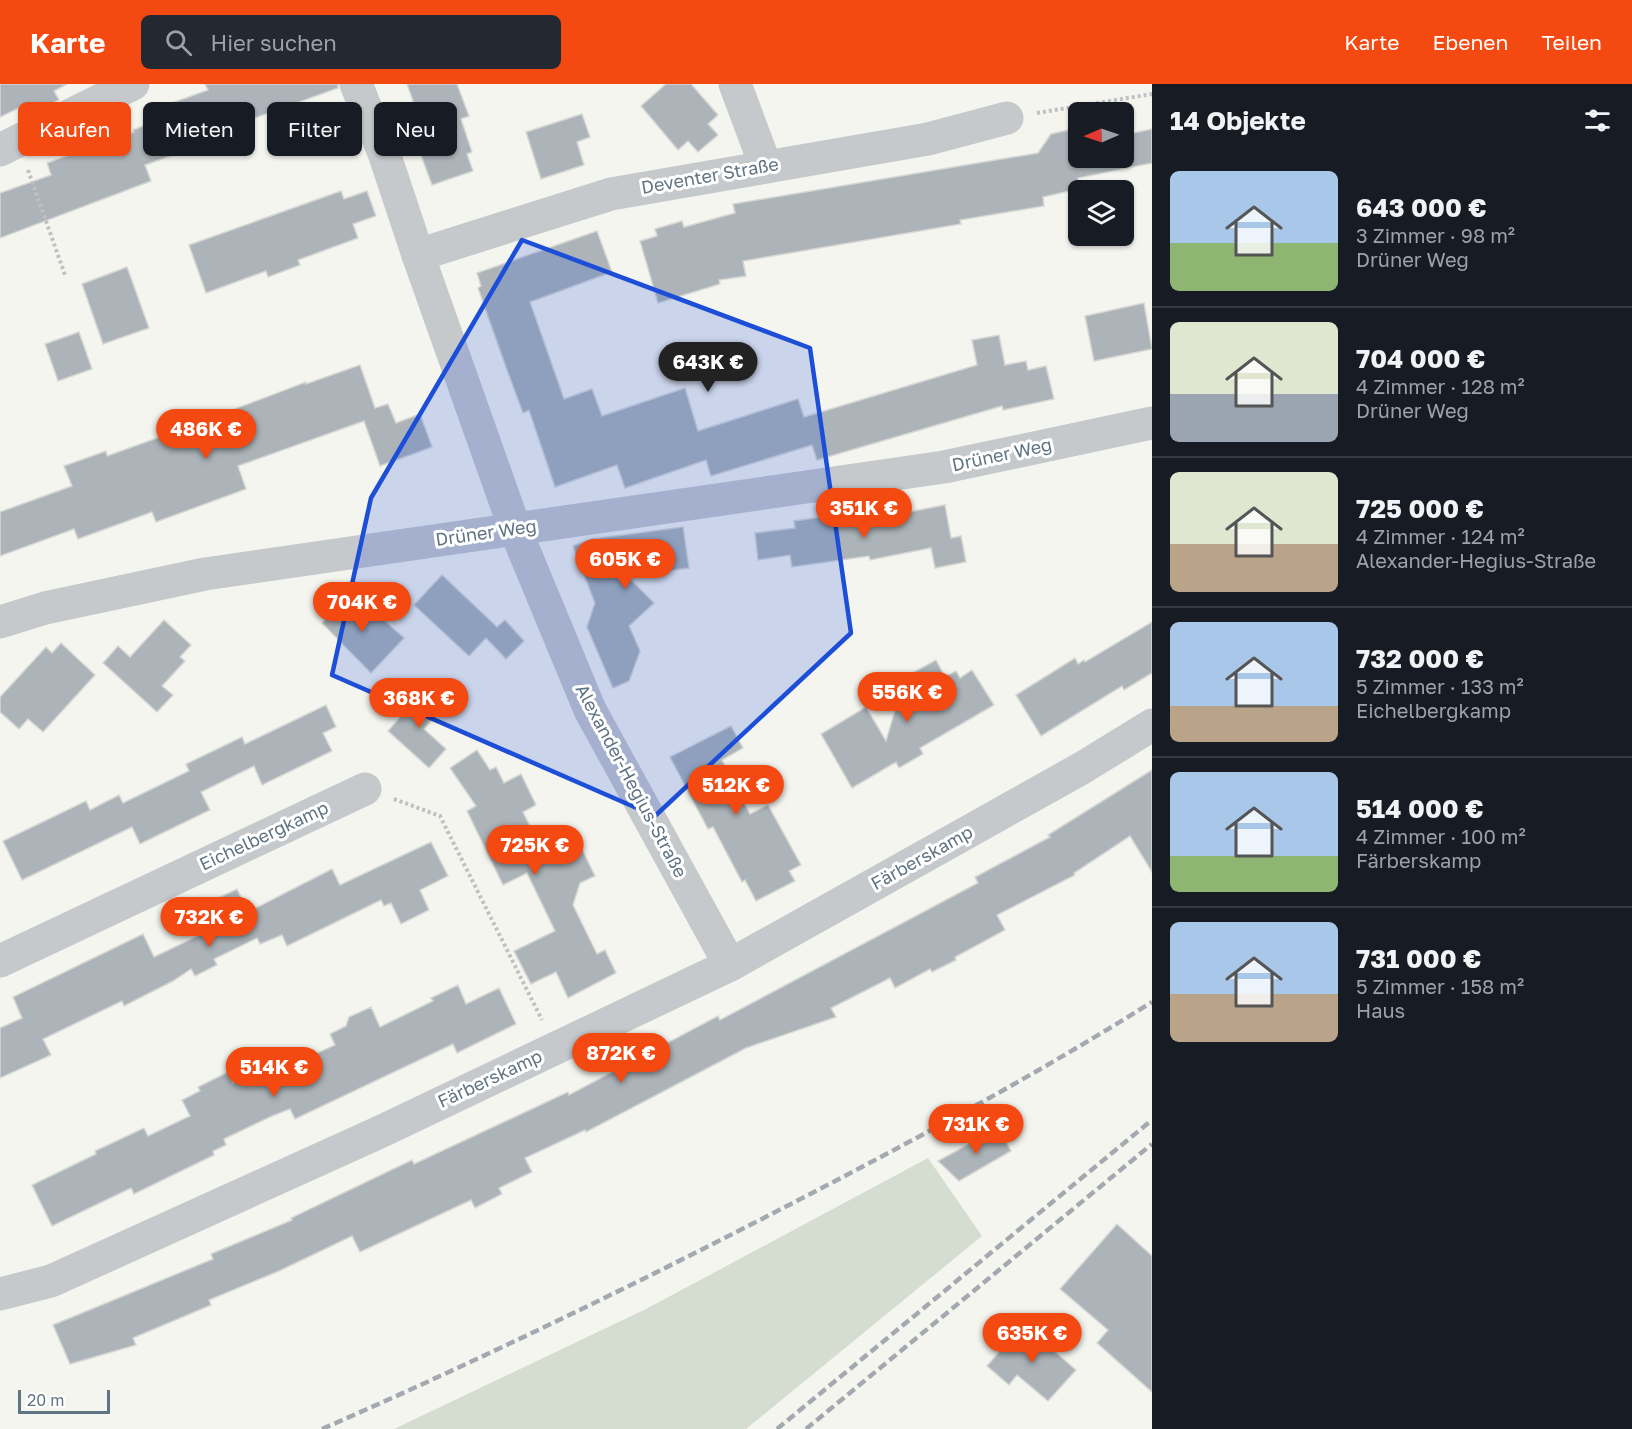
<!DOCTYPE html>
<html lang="de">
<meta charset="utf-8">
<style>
body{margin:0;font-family:"Golos Text",sans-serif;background:#242831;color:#f1f3f6;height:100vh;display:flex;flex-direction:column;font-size:22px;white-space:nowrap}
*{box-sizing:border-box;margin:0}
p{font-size:20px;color:#9ea1a6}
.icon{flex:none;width:33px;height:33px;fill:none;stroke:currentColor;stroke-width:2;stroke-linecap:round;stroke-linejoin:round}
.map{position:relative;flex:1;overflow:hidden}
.details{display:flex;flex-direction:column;background:#171b24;width:480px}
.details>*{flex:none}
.banner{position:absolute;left:18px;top:18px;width:570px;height:54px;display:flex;gap:12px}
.needle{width:39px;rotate:268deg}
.tools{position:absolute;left:1068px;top:18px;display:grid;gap:12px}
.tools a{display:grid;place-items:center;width:66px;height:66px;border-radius:9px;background:#171b24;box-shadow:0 2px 4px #0004;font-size:30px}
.scale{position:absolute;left:18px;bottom:15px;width:92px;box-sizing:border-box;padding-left:6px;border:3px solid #607484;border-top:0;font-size:16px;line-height:21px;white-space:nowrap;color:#607484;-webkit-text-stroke:4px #fff;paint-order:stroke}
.price{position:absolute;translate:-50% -51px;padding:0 14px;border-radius:21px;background:#f44911;color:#fff;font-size:20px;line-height:39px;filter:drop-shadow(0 2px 3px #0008)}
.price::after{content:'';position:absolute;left:50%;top:36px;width:18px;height:14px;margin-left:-9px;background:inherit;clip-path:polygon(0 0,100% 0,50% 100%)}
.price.active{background:#222;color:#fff}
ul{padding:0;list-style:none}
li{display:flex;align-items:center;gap:18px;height:150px;padding:0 18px}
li+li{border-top:2px solid #363941}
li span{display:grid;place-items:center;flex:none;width:168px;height:120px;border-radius:9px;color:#555}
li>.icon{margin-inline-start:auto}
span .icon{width:72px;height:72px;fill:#fffc;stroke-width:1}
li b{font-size:26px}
h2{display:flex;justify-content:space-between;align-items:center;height:72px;padding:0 18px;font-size:26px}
.chip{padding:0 21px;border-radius:9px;background:#171b24;box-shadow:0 2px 4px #0004;font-size:21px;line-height:54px}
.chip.active{background:#f44911;color:#fff}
header{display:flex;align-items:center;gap:36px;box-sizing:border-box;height:84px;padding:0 30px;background:#f44911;color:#fff}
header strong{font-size:28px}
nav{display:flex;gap:33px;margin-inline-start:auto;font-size:21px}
.search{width:420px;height:54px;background:#242831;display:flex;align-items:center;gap:15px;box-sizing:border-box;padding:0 21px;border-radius:9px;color:#9ea1a6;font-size:22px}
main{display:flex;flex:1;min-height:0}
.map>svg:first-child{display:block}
.green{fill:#d5dcd0}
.building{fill:#acb4b9;stroke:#d6d6d3;stroke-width:1.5}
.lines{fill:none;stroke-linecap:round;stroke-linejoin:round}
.path{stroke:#bec0c2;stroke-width:4;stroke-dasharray:3 3;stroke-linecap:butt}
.minor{stroke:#c6c9cc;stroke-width:33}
.rail{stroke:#a3a9af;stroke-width:4.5;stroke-dasharray:9 4.5;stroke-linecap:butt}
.marked{fill:#1d4ed8;fill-opacity:0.2;stroke:#1d4ed8;stroke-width:4.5;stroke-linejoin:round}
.labels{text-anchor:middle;stroke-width:6;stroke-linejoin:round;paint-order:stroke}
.street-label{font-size:18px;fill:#607484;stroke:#fff}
</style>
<header>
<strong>Karte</strong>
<div class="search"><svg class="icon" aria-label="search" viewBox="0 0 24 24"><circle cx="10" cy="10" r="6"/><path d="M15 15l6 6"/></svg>Hier suchen</div>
<nav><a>Karte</a><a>Ebenen</a><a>Teilen</a></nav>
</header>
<main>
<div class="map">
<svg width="1152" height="1345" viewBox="0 0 1152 1345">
<rect width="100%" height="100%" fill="#f5f5f0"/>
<path class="green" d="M928,1074L982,1152L746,1345H394L646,1225Z"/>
<g class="building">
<path d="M0,0H67L54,7L59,16L25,32L21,23L0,33Z"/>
<path d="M205,0H338V4L224,45L226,52L145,81L151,97L0,154V109L51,91L47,79L134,48L133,46L159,36L155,25L208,6Z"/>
<path d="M407,0H457L469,32L461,35L472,68L467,70L473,87L432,101L418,63L428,59Z"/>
<path d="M666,0H691L718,31L708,40L718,51L698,68L688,57L678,66L641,22Z"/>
<path d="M582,30L590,53L577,58L584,81L541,95L526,48Z"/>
<path d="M1078,44V74H1124V51L1152,45V79L1078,94V105L1043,113L1044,122L960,136L961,140L743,177L746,192L719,196L720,200L658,219L640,157L657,152L655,145L682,137L684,143L735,129L733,120L1038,69L1051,50Z"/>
<path d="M341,107L344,115L367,107L376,132L353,140L358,154L298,176L300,181L268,193L266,187L206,209L189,161Z"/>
<path d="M597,147L612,188L530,218L564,315L592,305L602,332L685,304L698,347L798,315L804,333L977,281L972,256L999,251L1005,281L1026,277L1028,286L1046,282L1054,315L1003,326L1002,322L817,376L812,361L711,392L706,376L625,404L617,381L555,403L529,326L523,329L506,283L478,204L481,202L477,189Z"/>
<path d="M127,183L149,244L103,260L82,200Z"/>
<path d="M1144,219L1152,265L1094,277L1085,232Z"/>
<path d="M79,248L92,285L58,297L45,260Z"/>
<path d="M360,281L375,324L388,320L396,339L420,330L432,363L380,382L364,337L238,382L246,405L156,438L152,428L78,455L74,445L0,472V428L72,402L64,382L106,367L107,372L160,353L158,346L188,335L190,342L306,298V300Z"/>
<path d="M945,421L951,454L961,452L966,478L935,484L931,464L870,476L869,472L792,483L790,471L758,476L755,449L795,444L794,437L845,430L847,440Z"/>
<path d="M683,443L689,484L627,492L654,519L629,542L640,567L629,597L613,604L587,543L595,519L573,462L593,455Z"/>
<path d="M442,491L497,543L505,536L524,557L506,575L486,554L469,572L414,521Z"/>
<path d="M349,510L375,535L379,532L404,554L371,589L322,539Z"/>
<path d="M164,536L191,561L180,573L185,577L162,602L173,611L157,628L103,579L118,562L130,573Z"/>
<path d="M1152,538V589L1124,606L1122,602L1041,652L1016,611L1075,574L1078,580L1084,576L1085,578Z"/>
<path d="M61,559L95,591L43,648L28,635L19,645L0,628V613L46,563L52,569Z"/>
<path d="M936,576L945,593L956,587L960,594L972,586L994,621L920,664L923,670L899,684L896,678L852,704L821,650L866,623L886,657L905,593Z"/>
<path d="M424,606L443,623L424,645L446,665L429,684L388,647Z"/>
<path d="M326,621L336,643L323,649L332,667L262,701L254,682L201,708L210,726L140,760L132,743L22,796L3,757L86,717L90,726L119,711L123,719L189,687L186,680L242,653L245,660Z"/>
<path d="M731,642L743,664L722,676L750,730L768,721L801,781L789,787L795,797L756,817L745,796L742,798L713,743L708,745L670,673Z"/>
<path d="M477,666L490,686L496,683L504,699L521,690L536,721L523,728L539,760L559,769L579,759L595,792L580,799L573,821L597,870L605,866L616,889L568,914L556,888L531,900L514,867L555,847L527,789L503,801L467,727L476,722L450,684Z"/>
<path d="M1152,686V788L1130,752L1074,789L1075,791L997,831L1005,846L955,873L956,876L932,888L930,885L895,904L890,894L831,924L836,933L746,964L586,1048L585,1046L525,1074L532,1088L499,1104L502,1110L475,1124L471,1116L360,1168L352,1152L279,1187L209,1216L211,1221L133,1254L136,1261L70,1280L53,1241L213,1175L211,1170L292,1136L291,1134L412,1076L414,1080L568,1008L569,1011L718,932L720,936L978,799L975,793L1050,753L1048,751Z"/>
<path d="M431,758L448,792L420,806L429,826L401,840L391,819L384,822L381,816L287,862L282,851L260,860L257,854L214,875L217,881L195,892L191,885L173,897L124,922L122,917L43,955L51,971L0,994V944L22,934L13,913L143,850L154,873L200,851L189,828L237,805L248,828L332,785L340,801Z"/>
<path d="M458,901L466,920L499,904L516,940L457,969L453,960L295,1035L290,1025L272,1032L224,1055L226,1061L213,1067L214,1071L134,1110L131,1104L52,1142L32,1101L96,1070L95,1067L144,1044L148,1052L190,1032L182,1016L200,1007L198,1003L228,988L233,999L271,981L274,989L335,961L330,950L346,942L349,933L371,923L380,943L433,917L431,914Z"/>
<path d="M998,1044L1011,1067L959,1097L938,1077Z"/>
<path d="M1117,1140L1152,1172V1308L1097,1259L1108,1246L1060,1205Z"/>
<path d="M1023,1240L1076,1286L1048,1317L1017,1291L1009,1301L987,1282Z"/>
</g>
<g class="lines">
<g class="path">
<path d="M1037,29L1152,10"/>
<path d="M28,86L65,191"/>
<path d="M394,715L440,732L542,936"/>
</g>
<g class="minor">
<path d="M356,0L384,69L418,171L515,445L590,626L730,881"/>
<path d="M735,0L766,83"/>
<path d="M0,66L133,0"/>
<path d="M418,171L611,110L928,55L1007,34"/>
<path d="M0,538L45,524L205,490L944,383L1152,339"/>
<path d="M0,877L365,705"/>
<path d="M0,1210L51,1197L382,1047L730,881L1082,684L1152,641"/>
</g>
<g class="rail">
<path d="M322,1345C480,1276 634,1201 787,1122C911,1058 1034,992 1152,918"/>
<path d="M777,1345L1152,1036"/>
<path d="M806,1345L1152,1060"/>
</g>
</g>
<path class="marked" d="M522,156L810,264L851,549L655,732L332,591L371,414Z"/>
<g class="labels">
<g class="street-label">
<text transform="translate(710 92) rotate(-10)" y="6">Deventer Straße</text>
<text transform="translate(1002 371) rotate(-12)" y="6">Drüner Weg</text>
<text transform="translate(486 449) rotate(-8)" y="6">Drüner Weg</text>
<text transform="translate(631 697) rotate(62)" y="6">Alexander-Hegius-Straße</text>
<text transform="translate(264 752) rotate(-25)" y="6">Eichelbergkamp</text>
<text transform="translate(922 774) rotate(-29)" y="6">Färberskamp</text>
<text transform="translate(490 995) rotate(-25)" y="6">Färberskamp</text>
</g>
</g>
</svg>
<div class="tools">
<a><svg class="needle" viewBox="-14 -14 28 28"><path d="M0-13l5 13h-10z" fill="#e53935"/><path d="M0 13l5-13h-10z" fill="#9ea1a6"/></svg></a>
<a><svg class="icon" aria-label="layers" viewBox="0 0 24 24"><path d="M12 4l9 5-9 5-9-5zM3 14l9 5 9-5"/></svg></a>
</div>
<div class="scale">20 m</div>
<b class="price active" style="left:708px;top:309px">643K €</b>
<b class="price" style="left:206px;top:376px">486K €</b>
<b class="price" style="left:864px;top:455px">351K €</b>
<b class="price" style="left:625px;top:506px">605K €</b>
<b class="price" style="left:362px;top:549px">704K €</b>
<b class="price" style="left:907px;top:639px">556K €</b>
<b class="price" style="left:419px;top:645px">368K €</b>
<b class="price" style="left:736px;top:732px">512K €</b>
<b class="price" style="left:535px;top:792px">725K €</b>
<b class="price" style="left:209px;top:864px">732K €</b>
<b class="price" style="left:621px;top:1000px">872K €</b>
<b class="price" style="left:274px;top:1014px">514K €</b>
<b class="price" style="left:976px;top:1071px">731K €</b>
<b class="price" style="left:1032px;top:1280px">635K €</b>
<div class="banner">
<a class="chip active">Kaufen</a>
<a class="chip">Mieten</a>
<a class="chip">Filter</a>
<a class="chip">Neu</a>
</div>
</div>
<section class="details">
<h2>14 Objekte<svg class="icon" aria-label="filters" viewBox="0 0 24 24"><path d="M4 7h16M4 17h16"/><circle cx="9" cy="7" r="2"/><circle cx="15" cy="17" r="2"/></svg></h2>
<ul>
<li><span style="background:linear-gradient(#a9c7e8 60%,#8fb573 0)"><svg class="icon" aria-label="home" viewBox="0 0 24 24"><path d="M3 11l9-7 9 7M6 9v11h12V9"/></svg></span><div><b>643 000 €</b><p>3 Zimmer · 98 m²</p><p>Drüner Weg</p></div></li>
<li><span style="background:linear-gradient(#dfe7d0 60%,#9aa5b1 0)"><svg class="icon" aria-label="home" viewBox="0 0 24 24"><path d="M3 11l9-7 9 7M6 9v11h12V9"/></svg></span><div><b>704 000 €</b><p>4 Zimmer · 128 m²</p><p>Drüner Weg</p></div></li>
<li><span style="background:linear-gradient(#dfe7d0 60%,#b9a48a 0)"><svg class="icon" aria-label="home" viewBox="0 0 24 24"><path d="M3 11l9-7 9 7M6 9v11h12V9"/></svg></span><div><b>725 000 €</b><p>4 Zimmer · 124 m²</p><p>Alexander-Hegius-Straße</p></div></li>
<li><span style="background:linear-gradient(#a9c7e8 70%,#b9a48a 0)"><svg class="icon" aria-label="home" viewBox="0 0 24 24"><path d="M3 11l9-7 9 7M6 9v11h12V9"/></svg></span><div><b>732 000 €</b><p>5 Zimmer · 133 m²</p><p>Eichelbergkamp</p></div></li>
<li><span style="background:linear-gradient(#a9c7e8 70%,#8fb573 0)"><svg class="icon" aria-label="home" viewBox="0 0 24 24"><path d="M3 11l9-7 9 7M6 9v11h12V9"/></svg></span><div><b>514 000 €</b><p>4 Zimmer · 100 m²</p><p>Färberskamp</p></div></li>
<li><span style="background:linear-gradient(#a9c7e8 60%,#b9a48a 0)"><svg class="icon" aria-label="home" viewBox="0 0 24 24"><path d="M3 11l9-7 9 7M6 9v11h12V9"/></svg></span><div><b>731 000 €</b><p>5 Zimmer · 158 m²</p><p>Haus</p></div></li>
</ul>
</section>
</main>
